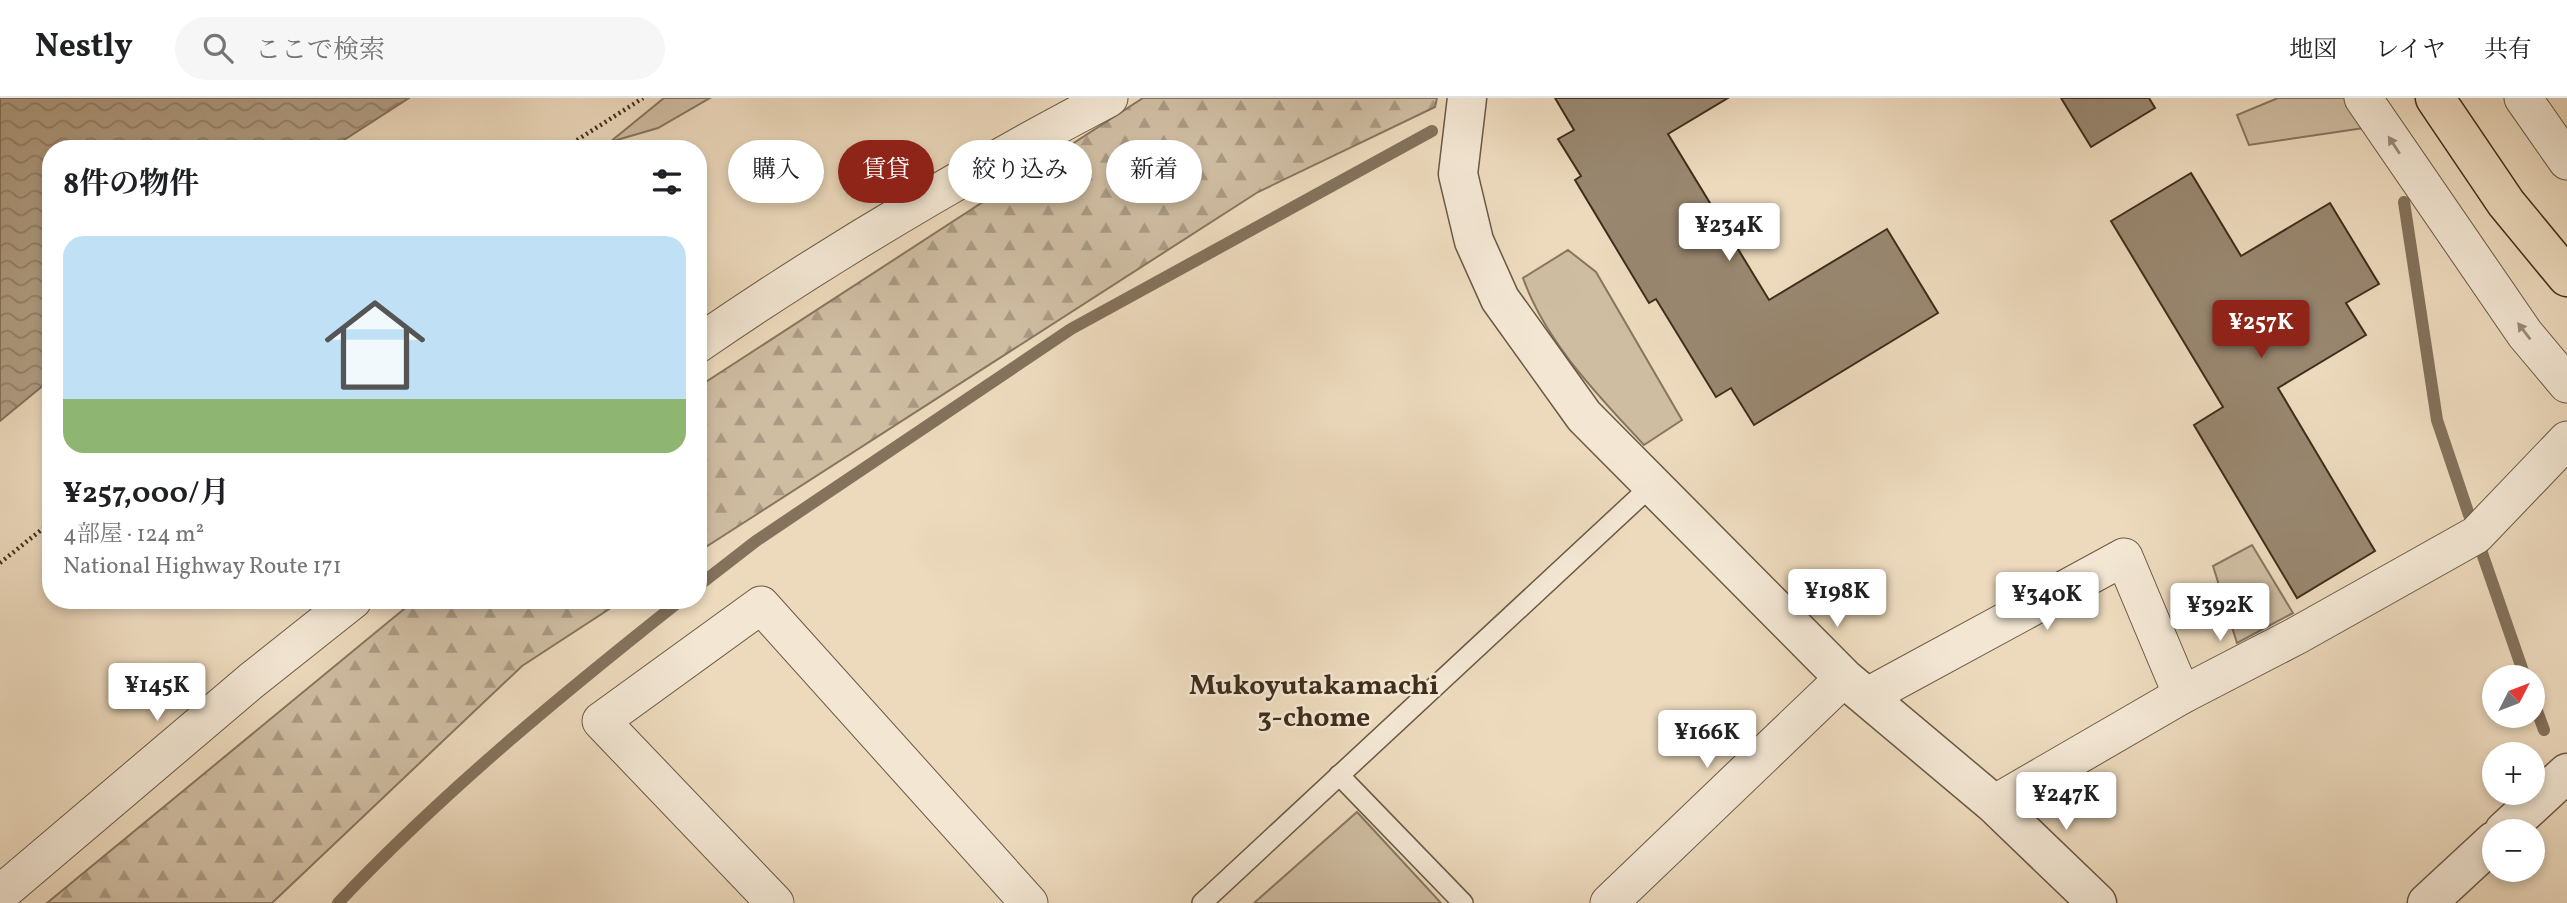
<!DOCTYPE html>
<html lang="ja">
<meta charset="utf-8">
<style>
body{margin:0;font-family:Vollkorn,"Noto Serif JP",serif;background:#f6f6f6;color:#202124;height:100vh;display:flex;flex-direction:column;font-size:26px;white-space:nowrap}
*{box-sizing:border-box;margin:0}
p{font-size:23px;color:#757577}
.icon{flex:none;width:38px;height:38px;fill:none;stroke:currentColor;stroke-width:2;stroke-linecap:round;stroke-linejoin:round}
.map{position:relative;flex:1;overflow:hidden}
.drawer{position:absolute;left:42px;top:42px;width:665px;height:469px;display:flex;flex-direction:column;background:#fff;border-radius:28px;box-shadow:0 4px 10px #0003}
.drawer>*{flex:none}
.hud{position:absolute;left:728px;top:42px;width:665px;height:63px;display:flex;gap:14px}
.needle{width:46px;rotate:48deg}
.controls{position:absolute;left:2482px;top:567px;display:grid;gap:14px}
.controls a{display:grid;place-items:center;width:63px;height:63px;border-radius:50%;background:#fff;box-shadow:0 4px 10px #0003;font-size:35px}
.price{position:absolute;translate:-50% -60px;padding:0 16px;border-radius:7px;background:#fff;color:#222;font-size:23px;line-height:46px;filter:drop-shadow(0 2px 4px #0008)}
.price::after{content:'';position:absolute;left:50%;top:42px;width:21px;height:16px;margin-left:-10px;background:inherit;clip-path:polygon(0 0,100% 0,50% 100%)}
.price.on{background:#8f2418;color:#fff}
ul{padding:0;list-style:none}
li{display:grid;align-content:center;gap:14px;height:371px;padding:0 21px}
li+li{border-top:2px solid #e0e0e0}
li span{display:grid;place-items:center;height:217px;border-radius:21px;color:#555}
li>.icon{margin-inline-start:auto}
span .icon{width:126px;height:126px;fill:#fffc;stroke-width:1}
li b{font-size:30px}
h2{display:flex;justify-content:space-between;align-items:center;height:84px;padding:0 21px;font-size:30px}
.pill{padding:0 24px;border-radius:32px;background:#fff;box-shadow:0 4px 10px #0003;font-size:24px;line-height:63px}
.pill.on{background:#8f2418;color:#fff}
header{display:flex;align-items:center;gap:42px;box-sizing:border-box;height:98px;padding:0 35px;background:#fff;border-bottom:2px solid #e0e0e0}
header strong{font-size:33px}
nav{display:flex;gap:38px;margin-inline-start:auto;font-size:24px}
.search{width:490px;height:63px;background:#f6f6f6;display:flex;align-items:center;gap:18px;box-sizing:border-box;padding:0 24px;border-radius:38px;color:#757577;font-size:26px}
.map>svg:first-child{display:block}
.green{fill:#cfbda2;stroke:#87765f;stroke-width:2}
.forest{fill:url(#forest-firs);stroke:#87765f;stroke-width:2}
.water{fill:url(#water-waves);stroke:#84725c;stroke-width:2}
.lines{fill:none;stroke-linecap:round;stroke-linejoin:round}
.stream{stroke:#84725c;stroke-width:12}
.building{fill:#998770;stroke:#3f2e1c;stroke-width:2}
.service-casing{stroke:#6a5944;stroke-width:22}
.minor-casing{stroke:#6a5944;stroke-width:39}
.tertiary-casing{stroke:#6a5944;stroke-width:41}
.trunk-casing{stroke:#3f2e1c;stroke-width:41}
.path{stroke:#3f2e1c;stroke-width:4.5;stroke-dasharray:2 3.5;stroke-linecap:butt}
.service{stroke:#f3e7d4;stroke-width:19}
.minor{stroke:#f3e7d4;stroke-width:37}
.tertiary{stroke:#f3e7d4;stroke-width:38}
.trunk{stroke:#eddabd;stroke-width:38}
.oneway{fill:#998a78}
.labels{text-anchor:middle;stroke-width:5;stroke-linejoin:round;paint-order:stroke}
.neighbourhood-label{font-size:28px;font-weight:bold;fill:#3f2e1c;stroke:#f3e7d4}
</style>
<header>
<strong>Nestly</strong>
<div class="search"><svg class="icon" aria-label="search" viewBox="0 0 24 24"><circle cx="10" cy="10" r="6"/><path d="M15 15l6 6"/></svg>ここで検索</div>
<nav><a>地図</a><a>レイヤ</a><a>共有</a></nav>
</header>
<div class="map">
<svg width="2567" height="805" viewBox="0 0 2567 805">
<defs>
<pattern id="forest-firs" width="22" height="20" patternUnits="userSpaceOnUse" patternTransform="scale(1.75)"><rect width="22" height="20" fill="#cfbda2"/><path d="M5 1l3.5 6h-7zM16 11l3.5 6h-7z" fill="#a99a83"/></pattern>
<pattern id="water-waves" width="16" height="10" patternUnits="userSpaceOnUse" patternTransform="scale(1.75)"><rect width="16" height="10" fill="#b2a086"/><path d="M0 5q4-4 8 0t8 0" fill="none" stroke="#92836d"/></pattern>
</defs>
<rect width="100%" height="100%" fill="#eddabd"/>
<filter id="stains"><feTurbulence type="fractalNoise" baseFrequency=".00286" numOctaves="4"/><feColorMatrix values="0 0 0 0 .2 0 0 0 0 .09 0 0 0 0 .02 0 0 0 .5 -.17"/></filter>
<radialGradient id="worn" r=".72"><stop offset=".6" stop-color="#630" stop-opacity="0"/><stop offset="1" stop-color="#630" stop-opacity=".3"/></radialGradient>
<g class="green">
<path d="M664,0H710L658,30L610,44Z"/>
<path d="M2278,0H2345L2364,30L2249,47L2237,17Z"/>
<path d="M1568,152L1596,174L1682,322L1644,347C1598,297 1546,245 1523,180Z"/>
<path d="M2252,447L2293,515L2237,545L2213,468Z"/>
<path d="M1357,714L1441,805H1254Z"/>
</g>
<g class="forest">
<path d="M1143,0H1437L1435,9L1258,94L698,454V289Z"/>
<path d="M415,502H623L522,568L272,805H47Z"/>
</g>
<path class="water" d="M0,0H409L330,51H51V281L0,323Z"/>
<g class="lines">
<g class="stream">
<path d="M2404,104L2437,322L2469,417"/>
<path d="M2482,455L2525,579"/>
<path d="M698,488L756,443L1071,231L1432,33"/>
<path d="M2532,599L2544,632"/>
<path d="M338,805C443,694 561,597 681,502"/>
</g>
</g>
<g class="building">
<path d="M1555,0H1728L1668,36L1769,202L1887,131L1938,215L1754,327L1731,290L1716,299L1656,201L1649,205L1575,82L1581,78L1558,41L1574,32Z"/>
<path d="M2061,0H2149L2155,10L2091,49Z"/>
<path d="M2191,75L2241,158L2330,105L2379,186L2346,205L2366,237L2278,290L2375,453L2297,500L2194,327L2223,309L2111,123Z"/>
</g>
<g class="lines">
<g class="service-casing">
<g id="service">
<path d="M1339,677L1463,805"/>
<path d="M1202,805L1651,388"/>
</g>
</g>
<g class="minor-casing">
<g id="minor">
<path d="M2363,0L2525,236L2567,286"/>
<path d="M2523,0L2567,63"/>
<path d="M698,246C830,155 968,74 1109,0"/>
<path d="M1868,598L2124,459L2182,597"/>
<path d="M1994,706L2182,597L2296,538L2476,437L2567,342"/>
<path d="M0,796L251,583L353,502"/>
<path d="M775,805L601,623L761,507L1029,805"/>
<path d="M1609,805L1844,580"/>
</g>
</g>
<g class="tertiary-casing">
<g id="tertiary">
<path d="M1467,0L1458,76L1474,143L1500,201L1584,318L1844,580L1994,706L2097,805"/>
<path d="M2504,733L2567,675"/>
<path d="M2427,805L2494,743"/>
</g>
</g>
<g class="trunk-casing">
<path id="trunk" d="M2435,0L2506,105L2567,179"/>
</g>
<g class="path">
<path d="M563,51L643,0"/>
<path d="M0,465L51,424"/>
</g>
<use href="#service" class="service"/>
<use href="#minor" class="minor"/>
<use href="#tertiary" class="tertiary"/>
<use href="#trunk" class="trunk"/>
</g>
<defs><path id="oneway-solid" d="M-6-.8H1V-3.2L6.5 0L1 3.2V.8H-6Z" transform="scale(1.75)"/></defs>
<g class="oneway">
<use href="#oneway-solid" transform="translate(2394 47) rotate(-123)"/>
<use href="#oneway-solid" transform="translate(2524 233) rotate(-127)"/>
</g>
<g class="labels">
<g class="neighbourhood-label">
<text x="1314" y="596">Mukoyutakamachi<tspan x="1314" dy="32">3-chome</tspan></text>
</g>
</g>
<rect width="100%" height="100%" filter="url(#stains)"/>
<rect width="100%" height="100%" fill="url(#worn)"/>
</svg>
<div class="controls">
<a><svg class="needle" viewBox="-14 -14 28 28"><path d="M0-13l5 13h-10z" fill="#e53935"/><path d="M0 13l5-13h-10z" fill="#757577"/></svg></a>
<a>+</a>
<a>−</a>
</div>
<b class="price" style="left:1729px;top:165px">¥234K</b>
<b class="price on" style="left:2261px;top:262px">¥257K</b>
<b class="price" style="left:1837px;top:531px">¥198K</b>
<b class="price" style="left:2047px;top:534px">¥340K</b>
<b class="price" style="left:2220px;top:545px">¥392K</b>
<b class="price" style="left:157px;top:625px">¥145K</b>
<b class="price" style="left:1707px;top:672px">¥166K</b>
<b class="price" style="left:2066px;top:734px">¥247K</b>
<div class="hud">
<a class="pill">購入</a>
<a class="pill on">賃貸</a>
<a class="pill">絞り込み</a>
<a class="pill">新着</a>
</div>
<section class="drawer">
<h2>8件の物件<svg class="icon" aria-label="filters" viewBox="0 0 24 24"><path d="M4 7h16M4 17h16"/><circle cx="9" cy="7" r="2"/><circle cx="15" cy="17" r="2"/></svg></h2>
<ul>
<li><span style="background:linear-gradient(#bfe0f5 75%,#8fb573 0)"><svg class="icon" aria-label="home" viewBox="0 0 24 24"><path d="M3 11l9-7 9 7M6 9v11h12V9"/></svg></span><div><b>¥257,000/月</b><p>4部屋 · 124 m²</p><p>National Highway Route 171</p></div></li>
</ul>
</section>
</div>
